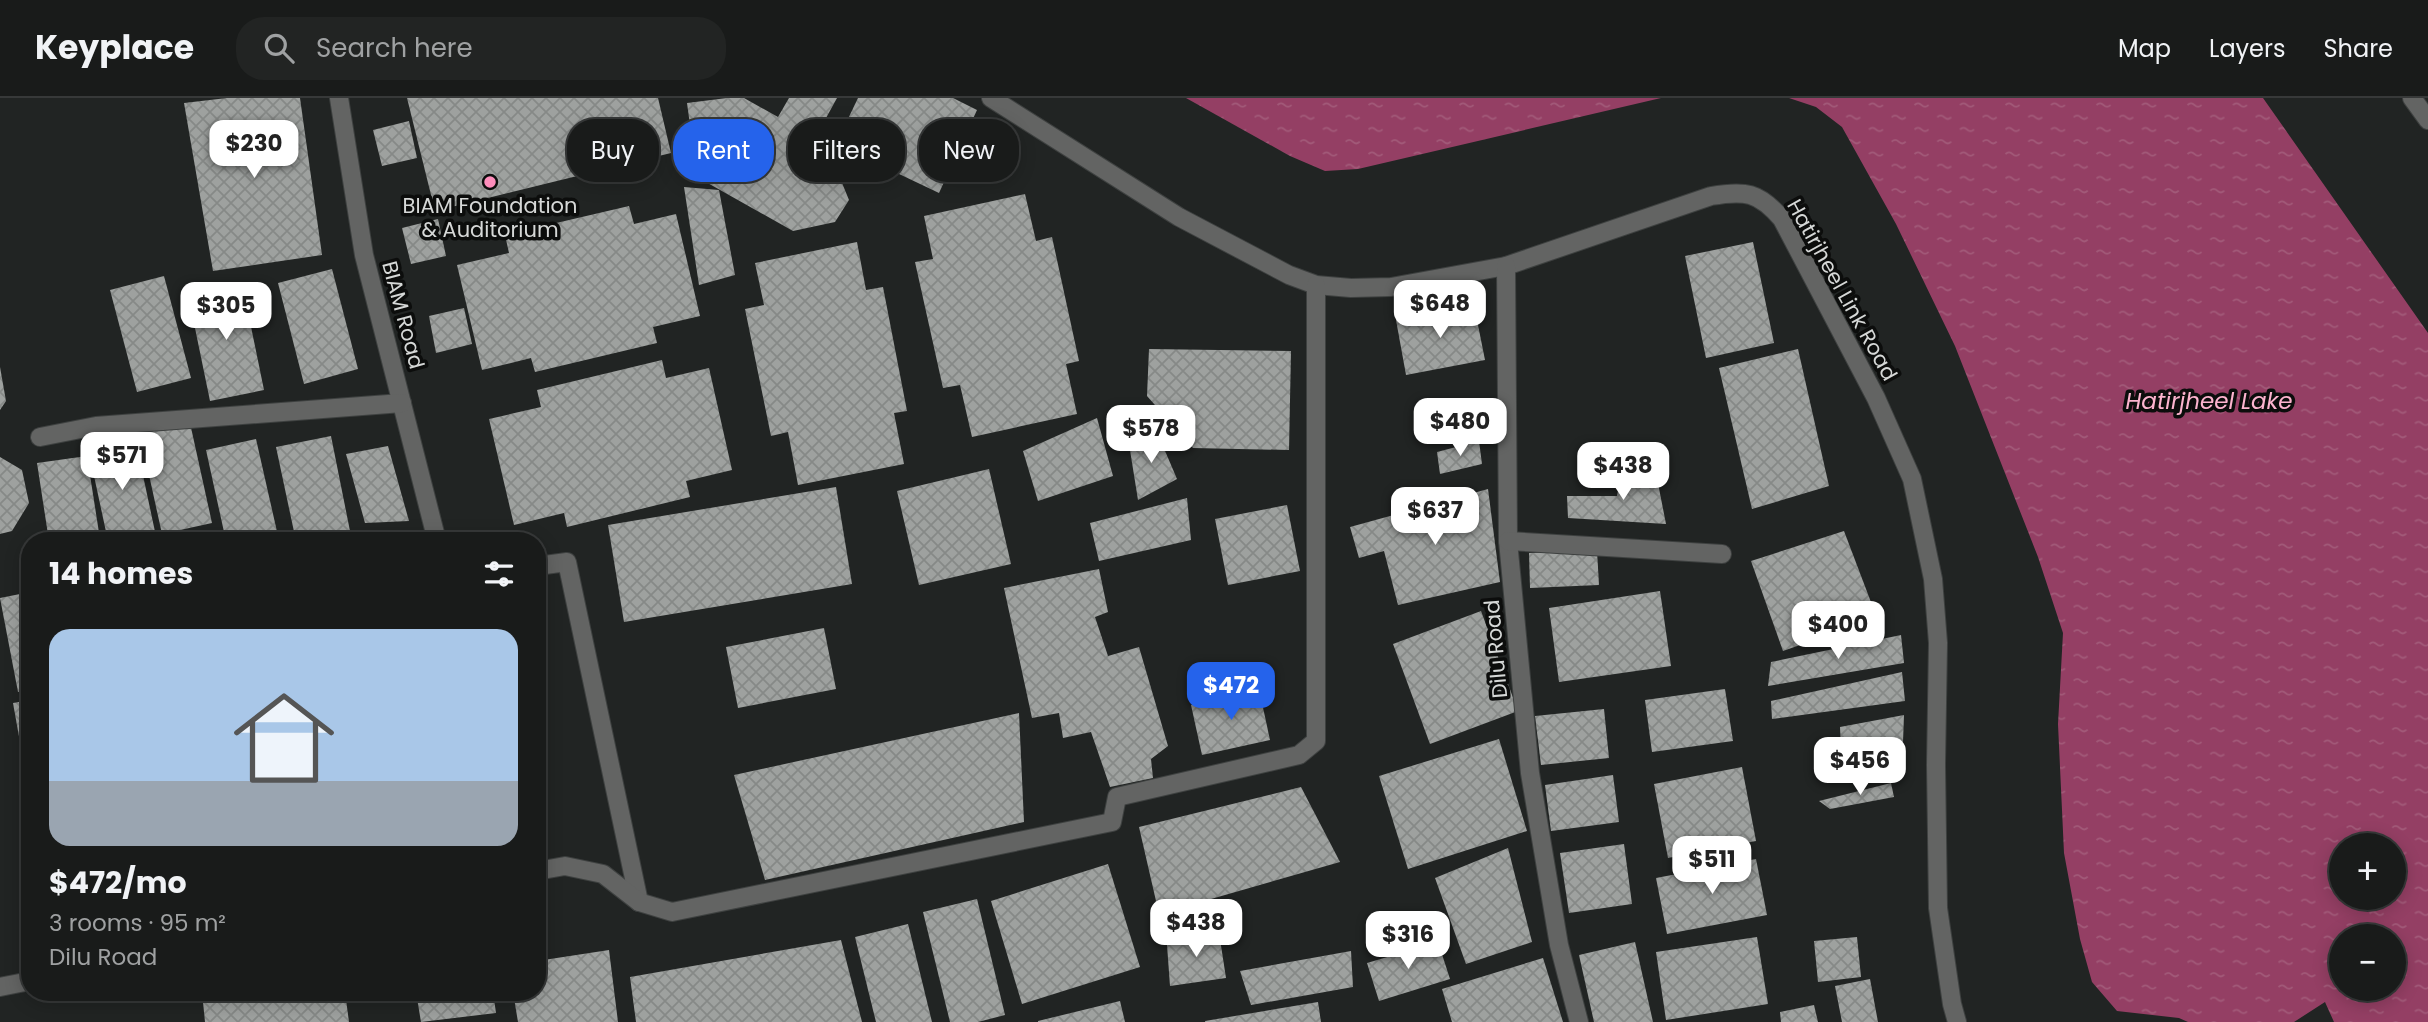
<!DOCTYPE html>
<meta charset="utf-8">
<style>
body{margin:0;font-family:Poppins,sans-serif;background:#222423;color:#f1f3f6;height:100vh;display:flex;flex-direction:column;font-size:26px;white-space:nowrap}
*{box-sizing:border-box;margin:0}
p{font-size:23px;color:#9fa1a2}
.icon{flex:none;width:38px;height:38px;fill:none;stroke:currentColor;stroke-width:2;stroke-linecap:round;stroke-linejoin:round}
.map{position:relative;flex:1;overflow:hidden}
.drawer{position:absolute;left:21px;top:434px;width:525px;height:469px;display:flex;flex-direction:column;background:#191b1a;border-radius:28px;box-shadow:0 4px 18px #0003,0 0 0 2px #373939}
.drawer>*{flex:none}
.guide{position:absolute;left:567px;top:21px;width:665px;height:63px;display:flex;gap:14px}
.buttons{position:absolute;left:2329px;top:735px;display:grid;gap:14px}
.buttons a{display:grid;place-items:center;width:77px;height:77px;border-radius:50%;background:#191b1a;box-shadow:0 4px 18px #0003,0 0 0 2px #373939;font-size:35px}
.price{position:absolute;translate:-50% -60px;padding:0 16px;border-radius:14px;background:#fff;color:#222;font-size:23px;line-height:46px;filter:drop-shadow(0 2px 4px #0008)}
.price::after{content:'';position:absolute;left:50%;top:42px;width:21px;height:16px;margin-left:-10px;background:inherit;clip-path:polygon(0 0,100% 0,50% 100%)}
.price.active{background:#2563eb;color:#fff}
ul{padding:0;list-style:none}
li{display:grid;align-content:center;gap:14px;height:371px;padding:0 28px}
li+li{border-top:2px solid #373939}
li span{display:grid;place-items:center;height:217px;border-radius:21px;color:#555}
li>.icon{margin-inline-start:auto}
span .icon{width:126px;height:126px;fill:#fffc;stroke-width:1}
li b{font-size:30px}
h2{display:flex;justify-content:space-between;align-items:center;height:84px;padding:0 28px;font-size:30px}
.chip{padding:0 24px;border-radius:28px;background:#191b1a;box-shadow:0 4px 18px #0003,0 0 0 2px #373939;font-size:24px;line-height:63px}
.chip.active{background:#2563eb;color:#fff}
header{display:flex;align-items:center;gap:42px;box-sizing:border-box;height:98px;padding:0 35px;background:#191b1a;border-bottom:2px solid #373939}
header strong{font-size:33px}
nav{display:flex;gap:38px;margin-inline-start:auto;font-size:24px}
.search{width:490px;height:63px;background:#222423;display:flex;align-items:center;gap:18px;box-sizing:border-box;padding:0 24px;border-radius:28px;color:#9fa1a2;font-size:26px}
.map>svg:first-child{display:block}
.water{fill:url(#water-ripples);fill-rule:evenodd}
.building{fill:url(#building-cross-hatch)}
.lines{fill:none;stroke-linecap:round;stroke-linejoin:round}
.minor-casing{stroke:#3e4140;stroke-width:20}
.minor{stroke:#636463;stroke-width:18}
.poi-dot{fill:#fe8ebc;stroke:#0c0d0c;stroke-width:2.5}
.labels{text-anchor:middle;stroke-width:7;stroke-linejoin:round;paint-order:stroke}
.poi-label{font-size:21px;fill:#d6d8d7;stroke:#0c0d0c}
.street-label{font-size:21px;fill:#d6d8d7;stroke:#0c0d0c}
.water-label{font-size:23px;font-style:italic;fill:#fdb4cf;stroke:#0c0d0c}
</style>
<header>
<strong>Keyplace</strong>
<div class="search"><svg class="icon" aria-label="search" viewBox="0 0 24 24"><circle cx="10" cy="10" r="6"/><path d="M15 15l6 6"/></svg>Search here</div>
<nav><a>Map</a><a>Layers</a><a>Share</a></nav>
</header>
<div class="map">
<svg width="2428" height="924" viewBox="0 0 2428 924">
<defs>
<pattern id="water-ripples" width="26" height="14" patternUnits="userSpaceOnUse" patternTransform="scale(1.75)"><rect width="26" height="14" fill="#943f64"/><path d="M2 4q2-2 4 0t4 0M15 11q2-2 4 0t4 0" fill="none" stroke="#a25a79"/></pattern>
<pattern id="building-cross-hatch" width="8" height="8" patternUnits="userSpaceOnUse" patternTransform="scale(1.75)"><rect width="8" height="8" fill="#9ea19f"/><path d="M0 0l8 8M0 8l8-8" fill="none" stroke="#868987"/></pattern>
</defs>
<rect width="100%" height="100%" fill="#212423"/>
<g class="water">
<path d="M1186,0H1661L1358,71L1325,73L1290,58Z"/>
<path d="M1789,0H2263L2428,235V924H2334L2325,904L2294,924H2188L2179,920L2117,913L2092,884L2080,841L2064,755L2058,626L2063,535L2038,459L1955,248L1896,126L1842,29L1816,9ZM2342,747H2394V800H2342ZM2342,838H2394V891H2342Z"/>
</g>
<g class="building">
<path d="M227,0H300L322,157L213,173L184,5Z"/>
<path d="M407,0H658L671,55L435,113Z"/>
<path d="M727,0H744L778,19L789,0H837L820,31L849,102L835,124L793,133L697,79L687,5Z"/>
<path d="M858,0H953L977,12L939,95L836,46Z"/>
<path d="M409,23L417,60L382,68L373,32Z"/>
<path d="M684,89L719,92L735,177L699,187Z"/>
<path d="M1025,96L1036,143L1052,139L1079,263L1066,266L1077,316L972,339L960,287L943,290L915,164L933,161L924,118Z"/>
<path d="M629,108L634,126L676,116L700,218L653,229L657,245L535,274L531,260L482,272L457,167L509,155L505,137Z"/>
<path d="M438,121L446,158L411,166L402,130Z"/>
<path d="M857,144L866,192L883,189L907,313L894,315L904,366L798,387L788,334L771,338L745,211L764,207L755,165Z"/>
<path d="M1753,144L1774,245L1706,260L1685,158Z"/>
<path d="M332,171L358,271L304,286L278,185Z"/>
<path d="M164,178L191,280L137,294L110,192Z"/>
<path d="M242,185L264,292L210,303L188,196Z"/>
<path d="M1474,207L1485,262L1406,277L1396,222Z"/>
<path d="M464,210L472,246L436,255L429,218Z"/>
<path d="M1149,251L1291,253L1289,352L1193,350L1147,298Z"/>
<path d="M1798,251L1829,388L1752,411L1719,270Z"/>
<path d="M662,262L666,280L709,270L732,372L686,383L690,399L567,429L564,415L514,427L489,321L541,309L537,292Z"/>
<path d="M0,269L6,303L0,312Z"/>
<path d="M1097,320L1113,378L1038,403L1023,353Z"/>
<path d="M190,325L212,425L162,436L140,336Z"/>
<path d="M1157,334L1177,381L1138,402L1129,346Z"/>
<path d="M331,338L351,438L331,443H296L276,349Z"/>
<path d="M135,340L157,443H108L88,350Z"/>
<path d="M256,341L278,438L258,443H226L206,352Z"/>
<path d="M1479,343L1482,366L1440,376L1437,354Z"/>
<path d="M388,348L409,423L365,425L346,356Z"/>
<path d="M87,358L100,441L49,443L37,365Z"/>
<path d="M0,359L22,372L29,405L12,433L0,436Z"/>
<path d="M989,371L1011,466L919,487L897,393Z"/>
<path d="M1622,371L1656,375L1666,426L1568,420L1567,398H1617Z"/>
<path d="M836,389L852,486L624,524L608,427Z"/>
<path d="M1488,391L1500,484L1398,507L1384,453L1359,460L1350,429Z"/>
<path d="M1187,400L1191,442L1099,463L1090,425Z"/>
<path d="M1287,407L1300,473L1228,487L1215,421Z"/>
<path d="M418,433L419,443H371V441Z"/>
<path d="M1844,433L1877,520L1783,553L1751,463Z"/>
<path d="M1597,452L1599,487L1530,490L1529,455Z"/>
<path d="M1099,471L1108,514L1095,519L1108,558L1139,549L1168,648L1151,661L1153,680L1110,689L1091,634L1063,640L1059,615L1032,620L1004,490Z"/>
<path d="M1660,493L1671,568L1559,584L1549,510Z"/>
<path d="M30,494V592L18,594L0,500Z"/>
<path d="M1481,513L1518,613L1430,646L1393,546Z"/>
<path d="M824,530L836,591L738,610L726,549Z"/>
<path d="M1901,537L1904,565L1768,588L1771,564Z"/>
<path d="M1902,574L1905,603L1772,621L1771,603Z"/>
<path d="M1259,591L1270,642L1202,657L1191,607Z"/>
<path d="M1725,591L1733,643L1652,654L1645,602Z"/>
<path d="M30,602V671L25,672L13,605Z"/>
<path d="M1604,611L1609,660L1541,667L1535,618Z"/>
<path d="M1019,615L1024,724L765,782L734,677Z"/>
<path d="M1904,617L1903,644L1841,653L1840,629Z"/>
<path d="M1499,641L1527,733L1408,771L1379,678Z"/>
<path d="M1845,660H1894L1897,676L1841,680Z"/>
<path d="M1742,669L1756,743L1668,760L1654,686Z"/>
<path d="M1613,677L1619,724L1551,733L1545,687Z"/>
<path d="M1891,685L1894,699L1830,711L1819,703Z"/>
<path d="M1301,689L1340,764L1159,816L1139,729Z"/>
<path d="M1624,746L1632,806L1569,815L1560,755Z"/>
<path d="M1508,750L1532,844L1466,866L1435,780Z"/>
<path d="M1756,761L1767,817L1667,836L1656,780Z"/>
<path d="M1108,766L1140,869L1022,906L991,803Z"/>
<path d="M977,801L1005,917L978,924H950L923,814Z"/>
<path d="M908,826L932,924H876L855,839Z"/>
<path d="M1218,828L1226,880L1170,888L1167,847Z"/>
<path d="M1757,839L1768,906L1666,922L1656,854Z"/>
<path d="M1857,839L1861,879L1818,884L1814,843Z"/>
<path d="M841,842L862,924H636L630,879Z"/>
<path d="M1438,844L1450,881L1379,903L1367,865Z"/>
<path d="M1635,844L1653,924H1594L1579,857Z"/>
<path d="M609,852L618,924H518L513,894H537V863Z"/>
<path d="M1351,853L1353,889L1251,907L1240,873Z"/>
<path d="M1543,860L1563,924H1452L1442,891Z"/>
<path d="M1870,881L1878,924H1842L1835,888Z"/>
<path d="M202,894H345L349,924H205Z"/>
<path d="M416,894H493L496,915L421,924Z"/>
<path d="M1120,903L1125,924H1038V923Z"/>
<path d="M1318,904L1321,924H1205V923Z"/>
<path d="M1814,907L1818,924H1781L1780,914Z"/>
</g>
<g class="lines">
<g class="minor-casing">
<g id="minor">
<path d="M339,0L364,157L437,443"/>
<path d="M991,0L1179,119L1289,177L1316,187L1351,190L1391,189L1506,168L1711,98C1745,92 1759,94 1782,121L1876,300L1912,381L1933,481L1938,545L1936,667L1938,810L1952,906L1957,924"/>
<path d="M2412,0L2428,22"/>
<path d="M1506,168L1508,443L1530,675L1559,847L1579,924"/>
<path d="M40,339L96,328L402,305"/>
<path d="M1508,443L1722,456"/>
<path d="M537,468L567,464L639,804"/>
<path d="M537,773L565,768L603,776L639,804L672,814L1112,724L1117,699L1299,657L1316,643V187"/>
<path d="M0,889L30,883"/>
</g>
</g>
<use href="#minor" class="minor"/>
</g>
<circle class="poi-dot" cx="490" cy="84" r="7"/>
<g class="labels">
<g class="poi-label">
<text x="490" y="115">BIAM Foundation<tspan x="490" dy="24">&amp; Auditorium</tspan></text>
</g>
<g class="street-label">
<text transform="translate(1842 192) rotate(61)" y="7">Hatirjheel Link Road</text>
<text transform="translate(403 217) rotate(75)" y="7">BIAM Road</text>
<text transform="translate(1496 551) rotate(-95)" y="7">Dilu Road</text>
</g>
<g class="water-label">
<text x="2209" y="311">Hatirjheel Lake</text>
</g>
</g>
</svg>
<div class="buttons">
<a>+</a>
<a>−</a>
</div>
<b class="price" style="left:254px;top:82px">$230</b>
<b class="price" style="left:1440px;top:242px">$648</b>
<b class="price" style="left:226px;top:244px">$305</b>
<b class="price" style="left:1460px;top:360px">$480</b>
<b class="price" style="left:1151px;top:367px">$578</b>
<b class="price" style="left:122px;top:394px">$571</b>
<b class="price" style="left:1623px;top:404px">$438</b>
<b class="price" style="left:1435px;top:449px">$637</b>
<b class="price" style="left:1838px;top:563px">$400</b>
<b class="price active" style="left:1231px;top:624px">$472</b>
<b class="price" style="left:1860px;top:699px">$456</b>
<b class="price" style="left:1712px;top:798px">$511</b>
<b class="price" style="left:1196px;top:861px">$438</b>
<b class="price" style="left:1408px;top:873px">$316</b>
<div class="guide">
<a class="chip">Buy</a>
<a class="chip active">Rent</a>
<a class="chip">Filters</a>
<a class="chip">New</a>
</div>
<section class="drawer">
<h2>14 homes<svg class="icon" aria-label="filters" viewBox="0 0 24 24"><path d="M4 7h16M4 17h16"/><circle cx="9" cy="7" r="2"/><circle cx="15" cy="17" r="2"/></svg></h2>
<ul>
<li><span style="background:linear-gradient(#a9c7e8 70%,#9aa5b1 0)"><svg class="icon" aria-label="home" viewBox="0 0 24 24"><path d="M3 11l9-7 9 7M6 9v11h12V9"/></svg></span><div><b>$472/mo</b><p>3 rooms · 95 m²</p><p>Dilu Road</p></div></li>
</ul>
</section>
</div>
